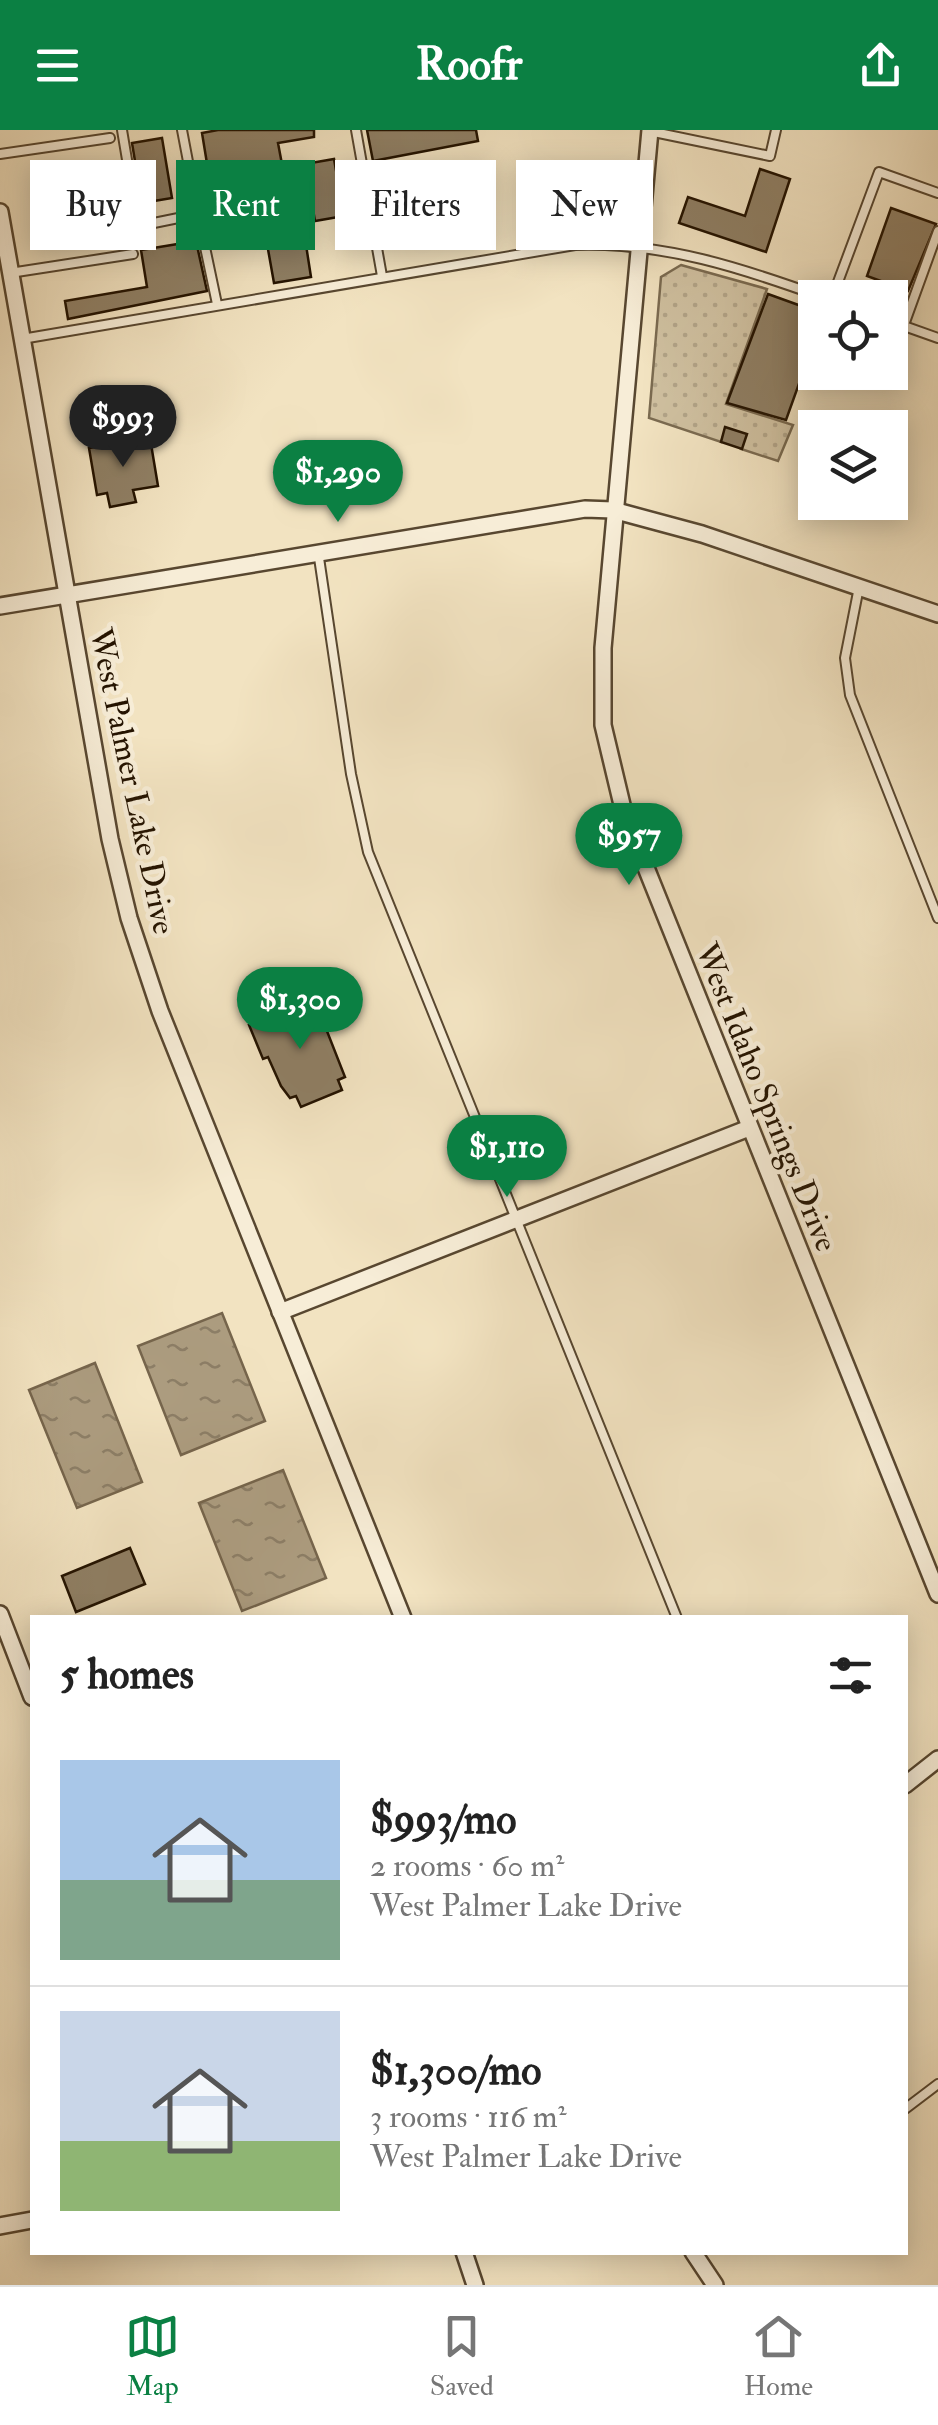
<!DOCTYPE html>
<meta charset="utf-8">
<style>
body{margin:0;font-family:"IM FELL Double Pica",serif;background:#f6f6f6;color:#222;height:100vh;display:flex;flex-direction:column;font-size:38px;white-space:nowrap}
*{box-sizing:border-box;margin:0}
p{font-size:32px;color:#767676}
.icon{flex:none;width:55px;height:55px;fill:none;stroke:currentColor;stroke-width:2;stroke-linecap:round;stroke-linejoin:round}
.map{position:relative;flex:1;overflow:hidden}
.details{position:absolute;left:30px;top:1485px;width:878px;height:640px;display:flex;flex-direction:column;background:#fff;border-radius:0px;box-shadow:0 5px 25px #0003}
.details>*{flex:none}
.guide{position:absolute;left:30px;top:30px;width:880px;height:90px;display:flex;gap:20px}
.tools{position:absolute;left:798px;top:150px;display:grid;gap:20px}
.tools a{display:grid;place-items:center;width:110px;height:110px;border-radius:0px;background:#fff;box-shadow:0 5px 25px #0003;font-size:50px}
.price{position:absolute;translate:-50% -85px;padding:0 22px;border-radius:35px;background:#0b8043;color:#fff;font-size:32px;line-height:65px;filter:drop-shadow(0 2px 5px #0008)}
.price::after{content:'';position:absolute;left:50%;top:60px;width:30px;height:22px;margin-left:-15px;background:inherit;clip-path:polygon(0 0,100% 0,50% 100%)}
.price.selected{background:#222;color:#fff}
ul{padding:0;list-style:none}
li{display:flex;align-items:center;gap:30px;height:250px;padding:0 30px}
li+li{border-top:2px solid #e0e0e0}
li span{display:grid;place-items:center;flex:none;width:280px;height:200px;border-radius:0px;color:#555}
li>.icon{margin-inline-start:auto}
span .icon{width:120px;height:120px;fill:#fffc;stroke-width:1}
li b{font-size:42px}
h2{display:flex;justify-content:space-between;align-items:center;height:120px;padding:0 30px;font-size:42px}
.chip{padding:0 35px;border-radius:0px;background:#fff;box-shadow:0 5px 25px #0003;font-size:35px;line-height:90px}
.chip.selected{background:#0b8043;color:#fff}
header{display:flex;justify-content:space-between;align-items:center;height:130px;padding:0 30px;background:#0b8043;color:#fff;font-size:45px;font-weight:700}
.tab-bar{display:flex;justify-content:space-around;align-items:center;height:140px;border-top:2px solid #e0e0e0;background:#fff;font-size:28px;color:#767676}
.tab-bar a{display:grid;justify-items:center;gap:5px}
.tab-bar .selected{color:#0b8043}
.map>svg:first-child{display:block}
.grass{fill:url(#grass-dots);stroke:#7a6a50;stroke-width:2.5}
.water{fill:url(#water-ripples);stroke:#76654c;stroke-width:2.5}
.building{fill:#8f7f64;stroke:#241300;stroke-width:2.5}
.lines{fill:none;stroke-linecap:round;stroke-linejoin:round}
.service-casing{stroke:#584730;stroke-width:12}
.minor-casing{stroke:#584730;stroke-width:20}
.service{stroke:#f7edd7;stroke-width:8}
.minor{stroke:#f7edd7;stroke-width:15}
.labels{text-anchor:middle;stroke-width:9;stroke-linejoin:round;paint-order:stroke}
.street-label{font-size:32px;fill:#241300;stroke:#f7edd7}
</style>
<header><svg class="icon" aria-label="menu" viewBox="0 0 24 24"><path d="M4 6h16M4 12h16M4 18h16"/></svg>Roofr<svg class="icon" aria-label="share" viewBox="0 0 24 24"><path d="M12 15V3M7 8l5-5 5 5M5 13v7h14v-7"/></svg></header>
<div class="map">
<svg width="938" height="2155" viewBox="0 0 938 2155">
<defs>
<pattern id="grass-dots" width="8" height="8" patternUnits="userSpaceOnUse" patternTransform="scale(2.5)"><rect width="8" height="8" fill="#cfc0a0"/><path d="M2 2h.1M6 6h.1" fill="none" stroke="#b2a488" stroke-width="1.8" stroke-linecap="round"/></pattern>
<pattern id="water-ripples" width="26" height="14" patternUnits="userSpaceOnUse" patternTransform="scale(2.5)"><rect width="26" height="14" fill="#ac9c7f"/><path d="M2 4q2-2 4 0t4 0M15 11q2-2 4 0t4 0" fill="none" stroke="#8c7e66"/></pattern>
</defs>
<rect width="100%" height="100%" fill="#f2e3c1"/>
<filter id="stains"><feTurbulence type="fractalNoise" baseFrequency=".002" numOctaves="4"/><feColorMatrix values="0 0 0 0 .2 0 0 0 0 .09 0 0 0 0 .02 0 0 0 .5 -.17"/></filter>
<radialGradient id="worn" r=".72"><stop offset=".6" stop-color="#630" stop-opacity="0"/><stop offset="1" stop-color="#630" stop-opacity=".3"/></radialGradient>
<path class="grass" d="M681,135L767,159L726,274L793,295L778,331L741,319L746,305L726,298L721,312L649,288L661,147Z"/>
<g class="water">
<path d="M222,1183L265,1291L181,1325L138,1216Z"/>
<path d="M95,1233L142,1352L77,1378L29,1260Z"/>
<path d="M283,1340L326,1448L242,1481L199,1373Z"/>
</g>
<g class="building">
<path d="M218,0H314V7L278,13L284,45L244,52L245,58L212,64L202,3Z"/>
<path d="M367,0H476L478,11L373,31Z"/>
<path d="M162,8L172,68L142,73L132,13Z"/>
<path d="M334,29L344,86L315,91L305,34Z"/>
<path d="M760,39L790,49L766,122L679,93L688,67L745,86Z"/>
<path d="M127,76L136,104L98,111L97,101L46,110L43,90Z"/>
<path d="M891,78L936,94L908,161L867,146Z"/>
<path d="M304,102L311,147L274,153L266,108Z"/>
<path d="M196,111L207,161L68,189L65,171L147,157L141,120Z"/>
<path d="M768,164L815,181V209L786,290L727,273Z"/>
<path d="M725,297L747,304L742,319L721,312Z"/>
<path d="M150,308L158,356L133,360L136,372L110,377L107,363L97,365L89,318Z"/>
<path d="M314,868L345,947L338,950L342,960L301,977L296,966L290,968L281,956L268,927L263,929L249,895Z"/>
<path d="M130,1418L145,1454L76,1482L62,1446Z"/>
</g>
<g class="lines">
<g class="service-casing">
<g id="service">
<path d="M122,0L137,89L144,95L198,84L217,174"/>
<path d="M182,0L198,84"/>
<path d="M356,0L382,146"/>
<path d="M649,1L770,26L776,0"/>
<path d="M0,24L110,8"/>
<path d="M366,54L470,38"/>
<path d="M10,143L133,124"/>
<path d="M832,168L879,42L938,63"/>
<path d="M890,191L938,208"/>
<path d="M904,195L938,101"/>
<path d="M22,209L575,115C664,112 742,138 825,168"/>
<path d="M318,421L351,644L368,722L677,1488"/>
<path d="M859,457L845,528L850,565L938,788"/>
<path d="M905,1979L938,1954"/>
</g>
</g>
<g class="minor-casing">
<g id="minor">
<path d="M650,0L603,518V595L624,683L938,1464"/>
<path d="M0,82L110,709L129,788L160,881L403,1488"/>
<path d="M0,476L585,379L613,380L702,404L938,484"/>
<path d="M280,1182L749,998"/>
<path d="M0,1484L32,1567"/>
<path d="M905,1655L938,1629"/>
<path d="M0,2096L32,2090"/>
<path d="M464,2122L475,2155"/>
<path d="M693,2122L715,2155"/>
</g>
</g>
<use href="#service" class="service"/>
<use href="#minor" class="minor"/>
</g>
<g class="labels">
<g class="street-label">
<text transform="translate(133 651) rotate(78)" y="11">West Palmer Lake Drive</text>
<text transform="translate(767 967) rotate(68)" y="11">West Idaho Springs Drive</text>
</g>
</g>
<rect width="100%" height="100%" filter="url(#stains)"/>
<rect width="100%" height="100%" fill="url(#worn)"/>
</svg>
<div class="tools">
<a><svg class="icon" aria-label="locate" viewBox="0 0 24 24"><circle cx="12" cy="12" r="6"/><path d="M12 2v4M12 18v4M2 12h4M18 12h4"/></svg></a>
<a><svg class="icon" aria-label="layers" viewBox="0 0 24 24"><path d="M12 4l9 5-9 5-9-5zM3 14l9 5 9-5"/></svg></a>
</div>
<b class="price selected" style="left:123px;top:340px">$993</b>
<b class="price" style="left:338px;top:395px">$1,290</b>
<b class="price" style="left:629px;top:758px">$957</b>
<b class="price" style="left:300px;top:922px">$1,300</b>
<b class="price" style="left:507px;top:1070px">$1,110</b>
<div class="guide">
<a class="chip">Buy</a>
<a class="chip selected">Rent</a>
<a class="chip">Filters</a>
<a class="chip">New</a>
</div>
<section class="details">
<h2>5 homes<svg class="icon" aria-label="filters" viewBox="0 0 24 24"><path d="M4 7h16M4 17h16"/><circle cx="9" cy="7" r="2"/><circle cx="15" cy="17" r="2"/></svg></h2>
<ul>
<li><span style="background:linear-gradient(#a9c7e8 60%,#7fa58c 0)"><svg class="icon" aria-label="home" viewBox="0 0 24 24"><path d="M3 11l9-7 9 7M6 9v11h12V9"/></svg></span><div><b>$993/mo</b><p>2 rooms · 60 m²</p><p>West Palmer Lake Drive</p></div></li>
<li><span style="background:linear-gradient(#c9d6e8 65%,#8fb573 0)"><svg class="icon" aria-label="home" viewBox="0 0 24 24"><path d="M3 11l9-7 9 7M6 9v11h12V9"/></svg></span><div><b>$1,300/mo</b><p>3 rooms · 116 m²</p><p>West Palmer Lake Drive</p></div></li>
</ul>
</section>
</div>
<nav class="tab-bar">
<a class="selected"><svg class="icon" aria-label="map" viewBox="0 0 24 24"><path d="M3 6l6-2 6 2 6-2v14l-6 2-6-2-6 2zM9 4v14M15 6v14"/></svg>Map</a>
<a><svg class="icon" aria-label="saved" viewBox="0 0 24 24"><path d="M7 4h10v16l-5-4-5 4z"/></svg>Saved</a>
<a><svg class="icon" aria-label="home" viewBox="0 0 24 24"><path d="M3 11l9-7 9 7M6 9v11h12V9"/></svg>Home</a>
</nav>
